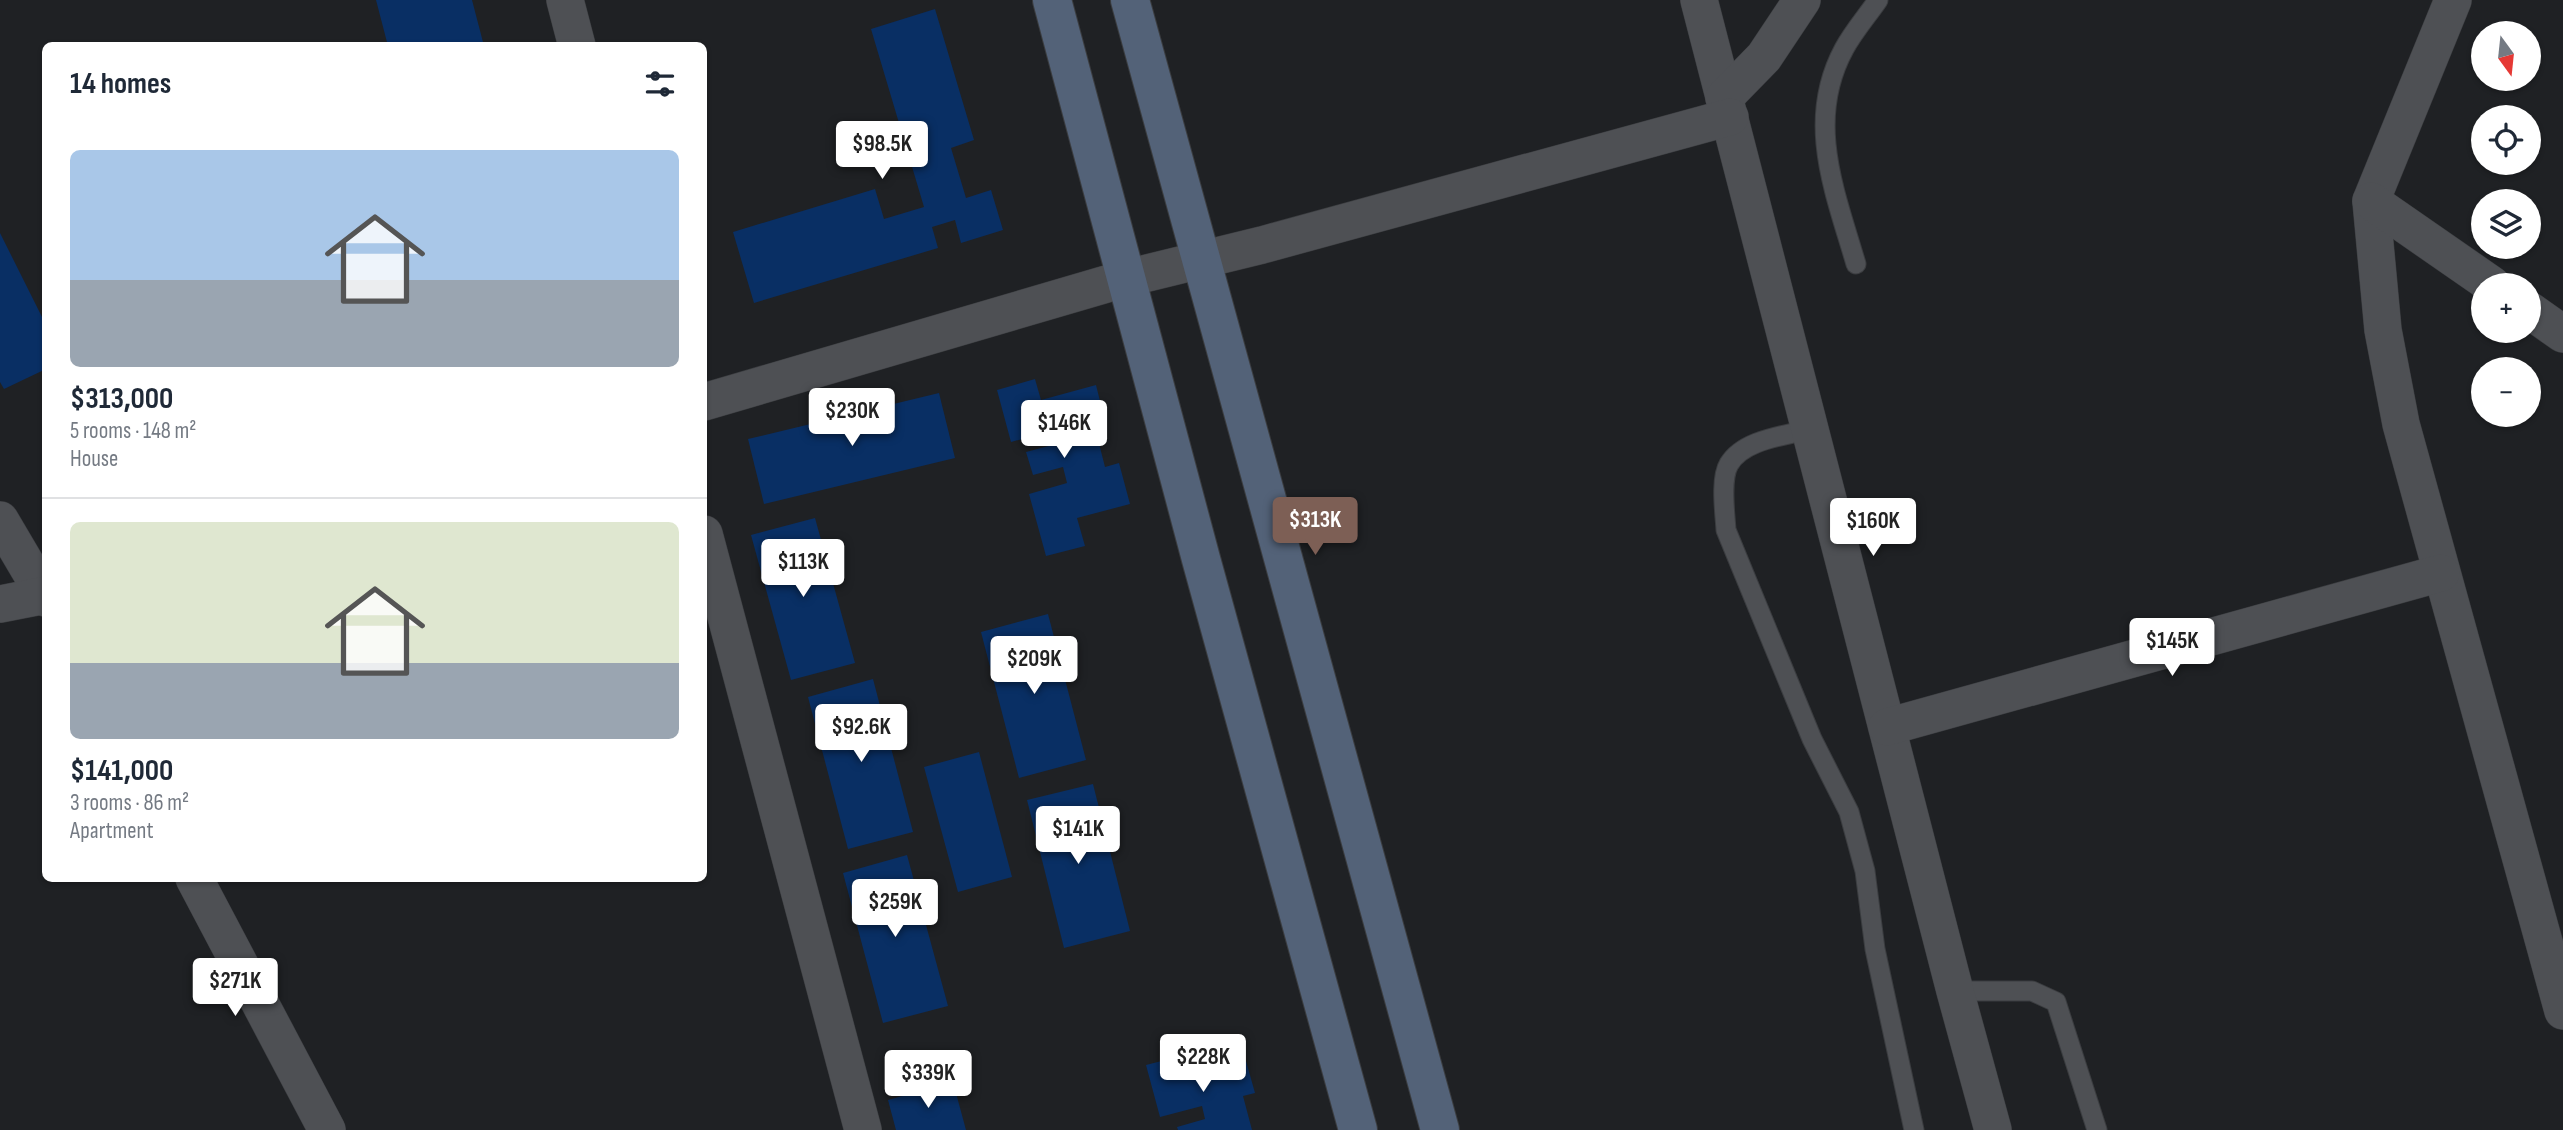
<!DOCTYPE html>
<meta charset="utf-8">
<style>
body{margin:0;font-family:"Sofia Sans Condensed",sans-serif;background:#f6f6f7;color:#1f2937;height:100vh;display:flex;flex-direction:column;font-size:26px;white-space:nowrap}
*{box-sizing:border-box;margin:0}
p{font-size:23px;color:#747a83}
.icon{flex:none;width:38px;height:38px;fill:none;stroke:currentColor;stroke-width:2;stroke-linecap:round;stroke-linejoin:round}
.map{position:relative;flex:1;overflow:hidden}
.side{position:absolute;left:42px;top:42px;width:665px;height:840px;display:flex;flex-direction:column;background:#fff;border-radius:10px;box-shadow:0 2px 5px #0004}
.side>*{flex:none}
.needle{width:46px;rotate:165deg}
.controls{position:absolute;left:2471px;top:21px;display:grid;gap:14px}
.controls a{display:grid;place-items:center;width:70px;height:70px;border-radius:50%;background:#fff;box-shadow:0 2px 5px #0004;font-size:35px}
.price{position:absolute;translate:-50% -60px;padding:0 16px;border-radius:7px;background:#fff;color:#222;font-size:23px;line-height:46px;filter:drop-shadow(0 2px 4px #0008)}
.price::after{content:'';position:absolute;left:50%;top:42px;width:21px;height:16px;margin-left:-10px;background:inherit;clip-path:polygon(0 0,100% 0,50% 100%)}
.price.on{background:#7d5f55;color:#fff}
ul{padding:0;list-style:none}
li{display:grid;align-content:center;gap:14px;height:371px;padding:0 28px}
li+li{border-top:2px solid #e0e1e3}
li span{display:grid;place-items:center;height:217px;border-radius:10px;color:#555}
li>.icon{margin-inline-start:auto}
span .icon{width:126px;height:126px;fill:#fffc;stroke-width:1}
li b{font-size:30px}
h2{display:flex;justify-content:space-between;align-items:center;height:84px;padding:0 28px;font-size:30px}
.map>svg:first-child{display:block}
.building{fill:#092f64}
.lines{fill:none;stroke-linecap:round;stroke-linejoin:round}
.lane-casing{stroke:#3b3d40;stroke-width:21}
.street-casing{stroke:#3b3d40;stroke-width:38}
.secondary-casing{stroke:#3b3d40;stroke-width:40}
.lane{stroke:#4e5054;stroke-width:19}
.street{stroke:#4e5054;stroke-width:37}
.secondary{stroke:#536278;stroke-width:38}
</style>
<div class="map">
<svg width="2563" height="1130" viewBox="0 0 2563 1130">
<rect width="100%" height="100%" fill="#1f2124"/>
<g class="building">
<path d="M376,0H472L484,46H388Z"/>
<path d="M935,9L974,140L951,148L966,198L991,190L1003,230L961,243L955,220L932,227L938,248L754,303L733,232L875,189L884,219L924,207L871,29Z"/>
<path d="M0,233L46,325V369L4,389L0,382Z"/>
<path d="M1035,379L1041,400L1096,385L1104,417L1093,420L1105,467L1119,463L1130,504L1077,518L1085,546L1046,556L1029,494L1067,483L1063,467L1033,475L1026,452L1056,444L1052,431L1011,442L997,390Z"/>
<path d="M939,393L955,458L764,504L748,439Z"/>
<path d="M815,518L855,663L791,680L751,535Z"/>
<path d="M1048,614L1086,760L1019,778L981,632Z"/>
<path d="M873,679L913,832L848,849L808,697Z"/>
<path d="M979,752L1012,877L958,892L924,767Z"/>
<path d="M1093,784L1130,931L1064,948L1027,800Z"/>
<path d="M907,855L948,1006L883,1023L843,873Z"/>
<path d="M1185,1055L1190,1076L1246,1061L1255,1093L1243,1096L1252,1130H1178L1177,1127L1205,1119L1202,1106L1160,1117L1146,1065Z"/>
<path d="M953,1082L966,1130H896L888,1100Z"/>
</g>
<g class="lines">
<g class="lane-casing">
<g id="lane">
<path d="M1856,264C1835,192 1805,121 1844,49C1853,32 1867,16 1878,0"/>
<path d="M1810,429C1785,436 1744,439 1729,464C1720,479 1725,513 1726,530L1812,739L1849,812L1865,871L1875,949L1914,1130"/>
<path d="M1955,991H2032L2056,1002L2097,1130"/>
</g>
</g>
<g class="street-casing">
<g id="street">
<path d="M565,0L577,46"/>
<path d="M1699,0L1955,991L1993,1130"/>
<path d="M2453,0L2371,201L2383,330L2401,424L2563,1011"/>
<path d="M1724,98L1764,57L1802,0"/>
<path d="M2371,201L2492,285"/>
<path d="M2529,310L2563,334"/>
<path d="M704,402L1127,278L1262,245L1730,117"/>
<path d="M0,520L46,598"/>
<path d="M704,534L863,1130"/>
<path d="M0,604L46,595"/>
<path d="M1887,727L2441,573"/>
<path d="M194,878L327,1130"/>
</g>
</g>
<g class="secondary-casing">
<g id="secondary">
<path d="M1052,0L1201,559L1358,1130"/>
<path d="M1130,0L1440,1130"/>
</g>
</g>
<use href="#lane" class="lane"/>
<use href="#street" class="street"/>
<use href="#secondary" class="secondary"/>
</g>
</svg>
<div class="controls">
<a><svg class="needle" viewBox="-14 -14 28 28"><path d="M0-13l5 13h-10z" fill="#e53935"/><path d="M0 13l5-13h-10z" fill="#747a83"/></svg></a>
<a><svg class="icon" aria-label="locate" viewBox="0 0 24 24"><circle cx="12" cy="12" r="6"/><path d="M12 2v4M12 18v4M2 12h4M18 12h4"/></svg></a>
<a><svg class="icon" aria-label="layers" viewBox="0 0 24 24"><path d="M12 4l9 5-9 5-9-5zM3 14l9 5 9-5"/></svg></a>
<a>+</a>
<a>−</a>
</div>
<b class="price" style="left:882px;top:181px">$98.5K</b>
<b class="price" style="left:852px;top:448px">$230K</b>
<b class="price" style="left:1064px;top:460px">$146K</b>
<b class="price on" style="left:1315px;top:557px">$313K</b>
<b class="price" style="left:1873px;top:558px">$160K</b>
<b class="price" style="left:803px;top:599px">$113K</b>
<b class="price" style="left:2172px;top:678px">$145K</b>
<b class="price" style="left:1034px;top:696px">$209K</b>
<b class="price" style="left:861px;top:764px">$92.6K</b>
<b class="price" style="left:1078px;top:866px">$141K</b>
<b class="price" style="left:895px;top:939px">$259K</b>
<b class="price" style="left:235px;top:1018px">$271K</b>
<b class="price" style="left:1203px;top:1094px">$228K</b>
<b class="price" style="left:928px;top:1110px">$339K</b>
<section class="side">
<h2>14 homes<svg class="icon" aria-label="filters" viewBox="0 0 24 24"><path d="M4 7h16M4 17h16"/><circle cx="9" cy="7" r="2"/><circle cx="15" cy="17" r="2"/></svg></h2>
<ul>
<li><span style="background:linear-gradient(#a9c7e8 60%,#9aa5b1 0)"><svg class="icon" aria-label="home" viewBox="0 0 24 24"><path d="M3 11l9-7 9 7M6 9v11h12V9"/></svg></span><div><b>$313,000</b><p>5 rooms · 148 m²</p><p>House</p></div></li>
<li><span style="background:linear-gradient(#dfe7d0 65%,#9aa5b1 0)"><svg class="icon" aria-label="home" viewBox="0 0 24 24"><path d="M3 11l9-7 9 7M6 9v11h12V9"/></svg></span><div><b>$141,000</b><p>3 rooms · 86 m²</p><p>Apartment</p></div></li>
</ul>
</section>
</div>
